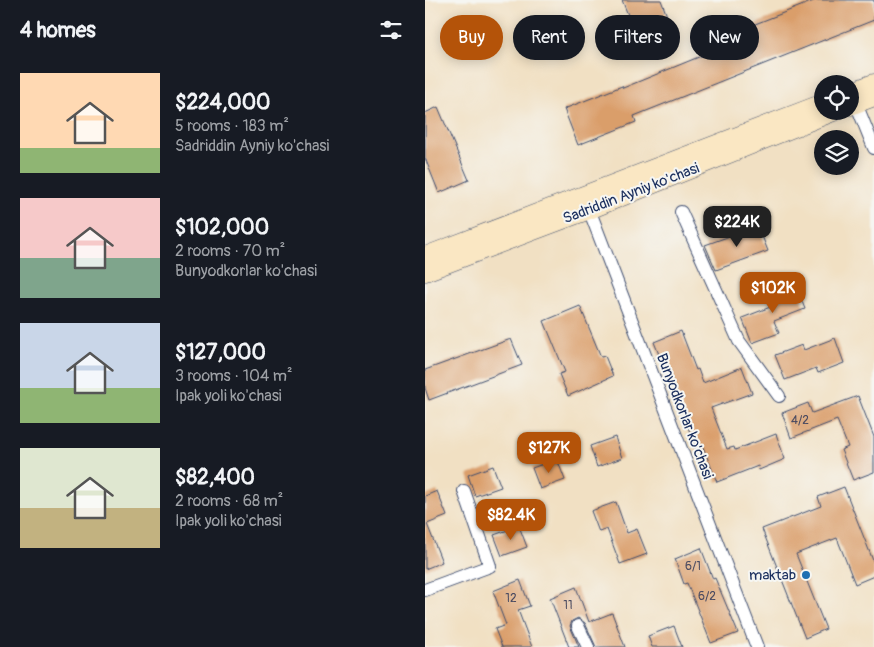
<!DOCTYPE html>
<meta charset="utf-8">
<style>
body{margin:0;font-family:Pangolin,sans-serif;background:#242831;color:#f1f3f6;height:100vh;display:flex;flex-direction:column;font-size:19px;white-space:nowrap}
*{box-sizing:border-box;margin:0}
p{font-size:16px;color:#9ea1a6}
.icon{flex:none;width:28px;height:28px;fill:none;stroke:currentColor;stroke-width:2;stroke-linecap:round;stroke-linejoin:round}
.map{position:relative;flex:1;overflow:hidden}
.panel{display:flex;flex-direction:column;background:#171b24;width:425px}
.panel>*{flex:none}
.hud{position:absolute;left:15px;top:15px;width:359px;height:45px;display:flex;gap:10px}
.buttons{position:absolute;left:389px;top:75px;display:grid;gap:10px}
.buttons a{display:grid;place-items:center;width:45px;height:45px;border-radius:50%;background:#171b24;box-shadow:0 2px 12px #0003;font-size:25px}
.price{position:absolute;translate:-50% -42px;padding:0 11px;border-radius:10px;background:#b45309;color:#fff;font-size:16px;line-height:32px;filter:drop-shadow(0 1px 2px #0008)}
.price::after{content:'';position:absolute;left:50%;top:30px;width:15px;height:11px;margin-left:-8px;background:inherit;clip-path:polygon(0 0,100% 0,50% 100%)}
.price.selected{background:#222;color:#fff}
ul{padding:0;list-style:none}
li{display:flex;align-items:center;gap:15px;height:125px;padding:0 20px}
li span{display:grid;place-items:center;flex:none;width:140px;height:100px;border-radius:0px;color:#555}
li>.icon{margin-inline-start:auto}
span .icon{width:60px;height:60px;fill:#fffc;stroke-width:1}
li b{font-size:21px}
h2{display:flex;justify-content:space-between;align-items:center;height:60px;padding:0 20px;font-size:21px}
.pill{padding:0 18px;border-radius:22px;background:#171b24;box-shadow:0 2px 12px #0003;font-size:18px;line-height:45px}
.pill.selected{background:#b45309;color:#fff}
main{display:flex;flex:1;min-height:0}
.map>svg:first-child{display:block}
.building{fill:#da9e6a}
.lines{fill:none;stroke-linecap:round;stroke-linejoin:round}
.minor-casing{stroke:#3b4a6d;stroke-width:14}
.secondary-casing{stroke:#3b4a6d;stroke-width:19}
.minor{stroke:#fff;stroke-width:12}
.secondary{stroke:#fae7c3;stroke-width:18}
.poi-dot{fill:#1f6fb2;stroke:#f6f6f2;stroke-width:2}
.labels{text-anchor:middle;stroke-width:4;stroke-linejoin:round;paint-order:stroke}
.number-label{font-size:12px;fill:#4b4b61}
.street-label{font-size:15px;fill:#1b2f5e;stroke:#f6f6f2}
.poi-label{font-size:15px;fill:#1b2f5e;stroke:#f6f6f2;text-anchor:end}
</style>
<main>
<section class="panel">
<h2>4 homes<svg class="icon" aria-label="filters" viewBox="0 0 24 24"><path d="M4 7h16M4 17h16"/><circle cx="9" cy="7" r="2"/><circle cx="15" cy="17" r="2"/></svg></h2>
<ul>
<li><span style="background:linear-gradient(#ffd9b3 75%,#8fb573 0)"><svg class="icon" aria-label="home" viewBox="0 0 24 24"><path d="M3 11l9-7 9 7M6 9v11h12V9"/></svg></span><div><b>$224,000</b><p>5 rooms · 183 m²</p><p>Sadriddin Ayniy ko'chasi</p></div></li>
<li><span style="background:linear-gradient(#f6c9c9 60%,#7fa58c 0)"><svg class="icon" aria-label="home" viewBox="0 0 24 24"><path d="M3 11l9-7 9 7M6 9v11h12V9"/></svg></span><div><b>$102,000</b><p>2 rooms · 70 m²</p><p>Bunyodkorlar ko'chasi</p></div></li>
<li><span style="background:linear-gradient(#c9d6e8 65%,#8fb573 0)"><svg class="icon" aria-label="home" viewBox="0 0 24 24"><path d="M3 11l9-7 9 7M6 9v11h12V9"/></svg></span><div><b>$127,000</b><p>3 rooms · 104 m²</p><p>Ipak yoli ko'chasi</p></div></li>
<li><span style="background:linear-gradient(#dfe7d0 60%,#c2b280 0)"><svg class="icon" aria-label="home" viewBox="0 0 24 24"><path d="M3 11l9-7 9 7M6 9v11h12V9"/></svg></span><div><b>$82,400</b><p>2 rooms · 68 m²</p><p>Ipak yoli ko'chasi</p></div></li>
</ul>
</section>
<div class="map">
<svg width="449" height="647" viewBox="0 0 449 647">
<rect width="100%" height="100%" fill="#f6f6f2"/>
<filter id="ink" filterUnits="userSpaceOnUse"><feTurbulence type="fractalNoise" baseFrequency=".02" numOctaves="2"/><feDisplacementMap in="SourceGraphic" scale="10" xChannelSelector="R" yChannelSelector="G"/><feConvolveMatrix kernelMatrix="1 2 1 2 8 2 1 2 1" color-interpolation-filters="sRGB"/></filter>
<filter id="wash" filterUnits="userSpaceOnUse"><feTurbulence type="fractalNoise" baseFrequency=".0096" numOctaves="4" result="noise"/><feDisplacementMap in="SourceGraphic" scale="20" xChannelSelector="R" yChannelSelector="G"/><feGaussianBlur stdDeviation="1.12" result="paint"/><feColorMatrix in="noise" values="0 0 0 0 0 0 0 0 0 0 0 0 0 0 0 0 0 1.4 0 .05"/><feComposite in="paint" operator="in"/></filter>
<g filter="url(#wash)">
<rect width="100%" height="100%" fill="#f1e0c3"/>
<g id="blocks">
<g class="building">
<path d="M197,0H236L248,32L215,45Z"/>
<path d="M391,0H449V20L209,116L211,122L153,145L139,109L197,86L198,88L286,52L282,43Z"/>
<path d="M13,107L44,180L14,193L0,158V113Z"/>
<path d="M333,226L343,251L291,270L280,245Z"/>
<path d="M370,284L380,309L349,321L354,333L327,343L317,318L348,306L343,294Z"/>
<path d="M155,306L176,357L180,356L188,376L143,396L134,374L140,372L119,321Z"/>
<path d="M256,331L271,370L273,369L278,383L317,367L327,393L286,408L302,449L309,447L310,450L351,434L360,459L334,470L333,466L292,482L278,447L271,450L262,424H264L241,366L239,367L229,342Z"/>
<path d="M410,338L419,363L393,373L391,368L360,380L350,355L377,345L379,350Z"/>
<path d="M86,339L97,365L4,400L0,388V370Z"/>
<path d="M433,396L449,437V472L428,480L416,450L423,447L412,420L366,438L357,413L383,403L387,413Z"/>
<path d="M190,437L197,458L172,467L165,446Z"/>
<path d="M132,459L140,480L115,489L107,468Z"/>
<path d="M68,466L76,487L50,496L43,475Z"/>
<path d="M419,487L449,563V576L430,584L412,538L371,554L401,629L380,638L337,529L396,506L393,497Z"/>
<path d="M12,491L22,516L2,524L17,562L0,569V496Z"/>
<path d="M191,502L202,533L212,529L222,554L195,564L182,529L174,532L166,511Z"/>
<path d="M94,526L102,547L77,556L69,535Z"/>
<path d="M276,548L288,579L290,578L313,633L286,643L262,583L259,584L250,559Z"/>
<path d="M95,580L105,606L93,610L107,647H77L70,629L81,625L68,591Z"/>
<path d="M151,587L164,622L187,613L200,647H171L160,623L153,618L147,621L145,626L154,647H144L125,598Z"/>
<path d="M249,626L257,647H227L223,636Z"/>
</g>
</g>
</g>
<g filter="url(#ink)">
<use href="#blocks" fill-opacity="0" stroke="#3b4a6d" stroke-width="1"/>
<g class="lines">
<g class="minor-casing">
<g id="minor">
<path d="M428,96L449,148"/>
<path d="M162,204L332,647"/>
<path d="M256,212L314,341L354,396"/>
<path d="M0,590L65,566L39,491"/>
<path d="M153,626L163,647"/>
</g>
</g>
<g class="secondary-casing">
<g id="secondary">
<path d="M425,92L449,83"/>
<path d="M425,106L449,97"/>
<path d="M0,256L398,103"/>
<path d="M0,272L164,210L411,111"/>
</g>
</g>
<use href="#minor" class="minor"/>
<use href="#secondary" class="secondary"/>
</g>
</g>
<circle class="poi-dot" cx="381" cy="575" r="5"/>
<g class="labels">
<g class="number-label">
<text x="375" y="424">4/2</text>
<text x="268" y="570">6/1</text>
<text x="282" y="600">6/2</text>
<text x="86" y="602">12</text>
<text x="143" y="609">11</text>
</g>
<g class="street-label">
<text transform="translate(206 193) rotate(-21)" y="5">Sadriddin Ayniy ko'chasi</text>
<text transform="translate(260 416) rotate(69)" y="5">Bunyodkorlar ko'chasi</text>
</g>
<g class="poi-label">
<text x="371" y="580">maktab</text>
</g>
</g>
</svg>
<div class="buttons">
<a><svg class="icon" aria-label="locate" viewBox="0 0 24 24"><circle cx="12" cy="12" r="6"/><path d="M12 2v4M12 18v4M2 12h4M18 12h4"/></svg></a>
<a><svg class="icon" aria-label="layers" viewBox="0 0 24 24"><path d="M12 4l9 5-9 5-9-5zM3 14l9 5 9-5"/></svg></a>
</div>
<b class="price selected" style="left:312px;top:248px">$224K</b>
<b class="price" style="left:348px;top:314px">$102K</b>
<b class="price" style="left:124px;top:474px">$127K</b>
<b class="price" style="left:86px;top:541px">$82.4K</b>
<div class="hud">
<a class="pill selected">Buy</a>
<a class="pill">Rent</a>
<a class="pill">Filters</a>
<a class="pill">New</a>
</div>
</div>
</main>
